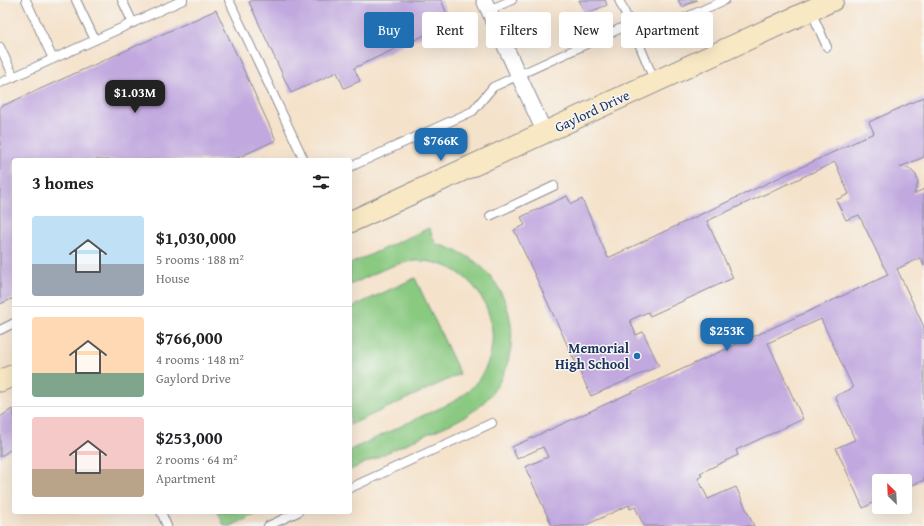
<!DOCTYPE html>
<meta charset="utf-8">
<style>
body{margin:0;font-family:"Gentium Book Plus",serif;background:#f2f2f2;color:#202124;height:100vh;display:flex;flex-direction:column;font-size:15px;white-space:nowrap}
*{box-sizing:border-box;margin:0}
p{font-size:13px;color:#757577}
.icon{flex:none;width:22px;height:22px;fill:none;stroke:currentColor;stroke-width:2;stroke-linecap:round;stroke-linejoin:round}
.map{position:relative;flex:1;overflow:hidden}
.details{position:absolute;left:12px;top:158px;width:340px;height:356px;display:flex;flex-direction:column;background:#fff;border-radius:4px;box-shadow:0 4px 16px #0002}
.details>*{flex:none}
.top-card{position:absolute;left:364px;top:12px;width:380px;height:36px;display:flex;gap:8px}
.needle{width:26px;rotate:336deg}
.buttons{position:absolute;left:872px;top:474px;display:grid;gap:8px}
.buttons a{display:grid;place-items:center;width:40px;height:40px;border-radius:4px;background:#fff;box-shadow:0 4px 16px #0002;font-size:20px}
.price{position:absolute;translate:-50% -34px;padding:0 9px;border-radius:8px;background:#1f6fb2;color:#fff;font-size:13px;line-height:26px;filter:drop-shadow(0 1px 2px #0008)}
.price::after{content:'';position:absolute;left:50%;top:24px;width:12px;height:9px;margin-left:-6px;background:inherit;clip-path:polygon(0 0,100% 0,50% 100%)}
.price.selected{background:#222;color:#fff}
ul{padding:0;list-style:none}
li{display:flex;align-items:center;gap:12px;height:100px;padding:0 20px}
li+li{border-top:1px solid #e0e0e0}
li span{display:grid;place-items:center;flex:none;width:112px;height:80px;border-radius:4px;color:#555}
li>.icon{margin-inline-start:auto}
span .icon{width:48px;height:48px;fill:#fffc;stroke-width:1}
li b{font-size:17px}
h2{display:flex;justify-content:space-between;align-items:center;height:48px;padding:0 20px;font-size:17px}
.pill{padding:0 14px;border-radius:4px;background:#fff;box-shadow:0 4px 16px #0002;font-size:14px;line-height:36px}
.pill.selected{background:#1f6fb2;color:#fff}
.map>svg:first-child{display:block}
.green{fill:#89c980;stroke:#527c6f}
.building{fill:#c1a8df}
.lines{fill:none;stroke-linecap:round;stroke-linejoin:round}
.lane-casing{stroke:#888894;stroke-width:10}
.street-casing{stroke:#888894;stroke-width:17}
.secondary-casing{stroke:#888894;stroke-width:23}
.lane{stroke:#fff;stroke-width:8}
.street{stroke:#fff;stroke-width:15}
.secondary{stroke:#f8e8c3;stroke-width:21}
.poi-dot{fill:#1f6fb2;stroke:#f6f6f2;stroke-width:1.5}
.labels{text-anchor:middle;stroke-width:3;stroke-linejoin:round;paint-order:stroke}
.street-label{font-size:14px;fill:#1b2f5e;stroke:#f6f6f2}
.poi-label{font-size:14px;font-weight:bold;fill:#1b2f5e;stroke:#f6f6f2;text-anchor:end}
</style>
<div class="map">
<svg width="924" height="526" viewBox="0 0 924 526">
<rect width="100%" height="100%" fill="#f6f6f2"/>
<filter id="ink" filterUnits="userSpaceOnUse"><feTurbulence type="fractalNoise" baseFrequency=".025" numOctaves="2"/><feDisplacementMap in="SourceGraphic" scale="8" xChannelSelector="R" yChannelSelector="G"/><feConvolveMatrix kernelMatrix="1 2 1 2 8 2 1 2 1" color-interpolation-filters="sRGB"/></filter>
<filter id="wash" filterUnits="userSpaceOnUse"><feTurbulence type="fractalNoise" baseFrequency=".012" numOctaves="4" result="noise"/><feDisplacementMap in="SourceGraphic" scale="16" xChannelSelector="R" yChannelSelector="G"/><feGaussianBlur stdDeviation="0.9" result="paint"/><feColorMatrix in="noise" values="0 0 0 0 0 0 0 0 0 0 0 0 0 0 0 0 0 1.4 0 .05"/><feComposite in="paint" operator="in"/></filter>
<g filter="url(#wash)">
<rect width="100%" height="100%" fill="#f5e2cb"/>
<g class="green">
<path d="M429,228L436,244C469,252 494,271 506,304C519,338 509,379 482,404C467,418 446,426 427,434C401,446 376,458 350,470V450C375,438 400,427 424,415C440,408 457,402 469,390C517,346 486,263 421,261C396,260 373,275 350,285V264Z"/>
<path d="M415,278L460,374L350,425V308Z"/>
<path d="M218,512H261L231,526H224Z"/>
</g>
<g id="blocks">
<g class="building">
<path d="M253,0H441L451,23L354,68L360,81L344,88L337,72L291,93L249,2Z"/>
<path d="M579,0H605L607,5L585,14Z"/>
<path d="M678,0H697L682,7Z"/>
<path d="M216,10L276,140L233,160H14V298L0,304V107Z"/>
<path d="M924,97V157L900,167L909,168L916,175L918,183L914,194L924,189V266L920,258L897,269L924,327V480L905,488V481H879V500L863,508L836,448L855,440L835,396L853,388L821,319L768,343L803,419L736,450L738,455L700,473L702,476L698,478L708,499L736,487L754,526H644L635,507L630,509L629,505L584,526H552L525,467L548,457L543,447L517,459L512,447L888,275L859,215L846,220L836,200L849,194L835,162L707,221L733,278L650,316L648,312L630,320L636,335L643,332L659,366L591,396L514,230L525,225L521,217L567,196L571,204L582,199L608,258L874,133L869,122Z"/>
<path d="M12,409L14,412V447L0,457V417Z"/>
</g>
</g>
</g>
<g filter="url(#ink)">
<use href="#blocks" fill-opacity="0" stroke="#888894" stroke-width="1"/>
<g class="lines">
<g class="lane-casing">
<g id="lane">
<path d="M26,0L53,59"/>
<path d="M76,0L95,40"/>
<path d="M122,0L133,23"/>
<path d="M229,0L304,160"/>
<path d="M619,0L630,24"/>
<path d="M489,10L512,0"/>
<path d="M811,11L827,47"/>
<path d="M0,47L14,77"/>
<path d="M655,82L637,39L725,0"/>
<path d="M0,83L183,0"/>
<path d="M350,167L473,111L493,87L630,24L637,39"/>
<path d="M490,216L554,186"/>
<path d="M0,330L14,323"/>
<path d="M350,488L492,423"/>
<path d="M161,512L167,526"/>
<path d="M268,526L298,512"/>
</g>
</g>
<g class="street-casing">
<path id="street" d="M484,0L545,133"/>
</g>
<g class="secondary-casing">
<g id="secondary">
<path d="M350,222L833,0"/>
<path d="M0,381L14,375"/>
</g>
</g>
<use href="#lane" class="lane"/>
<use href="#street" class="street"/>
<use href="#secondary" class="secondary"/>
</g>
</g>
<circle class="poi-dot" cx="637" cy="356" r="4"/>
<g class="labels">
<g class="street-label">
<text transform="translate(592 111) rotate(-25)" y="5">Gaylord Drive</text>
</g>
<g class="poi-label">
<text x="629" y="353">Memorial<tspan x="629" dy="16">High School</tspan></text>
</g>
</g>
</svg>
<div class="buttons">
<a><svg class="needle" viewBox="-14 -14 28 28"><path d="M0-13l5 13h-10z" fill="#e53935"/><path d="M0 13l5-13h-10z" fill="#757577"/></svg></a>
</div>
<b class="price selected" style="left:135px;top:114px">$1.03M</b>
<b class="price" style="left:441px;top:162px">$766K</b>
<b class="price" style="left:727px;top:352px">$253K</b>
<div class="top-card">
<a class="pill selected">Buy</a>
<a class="pill">Rent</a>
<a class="pill">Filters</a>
<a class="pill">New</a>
<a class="pill">Apartment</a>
</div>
<section class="details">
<h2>3 homes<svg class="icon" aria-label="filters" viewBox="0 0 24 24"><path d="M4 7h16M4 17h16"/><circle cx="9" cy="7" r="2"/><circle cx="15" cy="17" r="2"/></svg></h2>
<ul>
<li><span style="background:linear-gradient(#bfe0f5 60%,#9aa5b1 0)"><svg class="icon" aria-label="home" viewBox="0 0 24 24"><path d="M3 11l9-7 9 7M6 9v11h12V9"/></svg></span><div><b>$1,030,000</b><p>5 rooms · 188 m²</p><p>House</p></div></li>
<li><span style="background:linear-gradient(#ffd9b3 70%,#7fa58c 0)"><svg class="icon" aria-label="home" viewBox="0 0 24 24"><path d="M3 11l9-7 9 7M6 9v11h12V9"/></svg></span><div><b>$766,000</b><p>4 rooms · 148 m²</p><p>Gaylord Drive</p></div></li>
<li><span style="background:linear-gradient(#f6c9c9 65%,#b9a48a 0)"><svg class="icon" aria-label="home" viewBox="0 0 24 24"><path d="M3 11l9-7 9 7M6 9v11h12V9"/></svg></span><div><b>$253,000</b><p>2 rooms · 64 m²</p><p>Apartment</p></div></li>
</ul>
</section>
</div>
